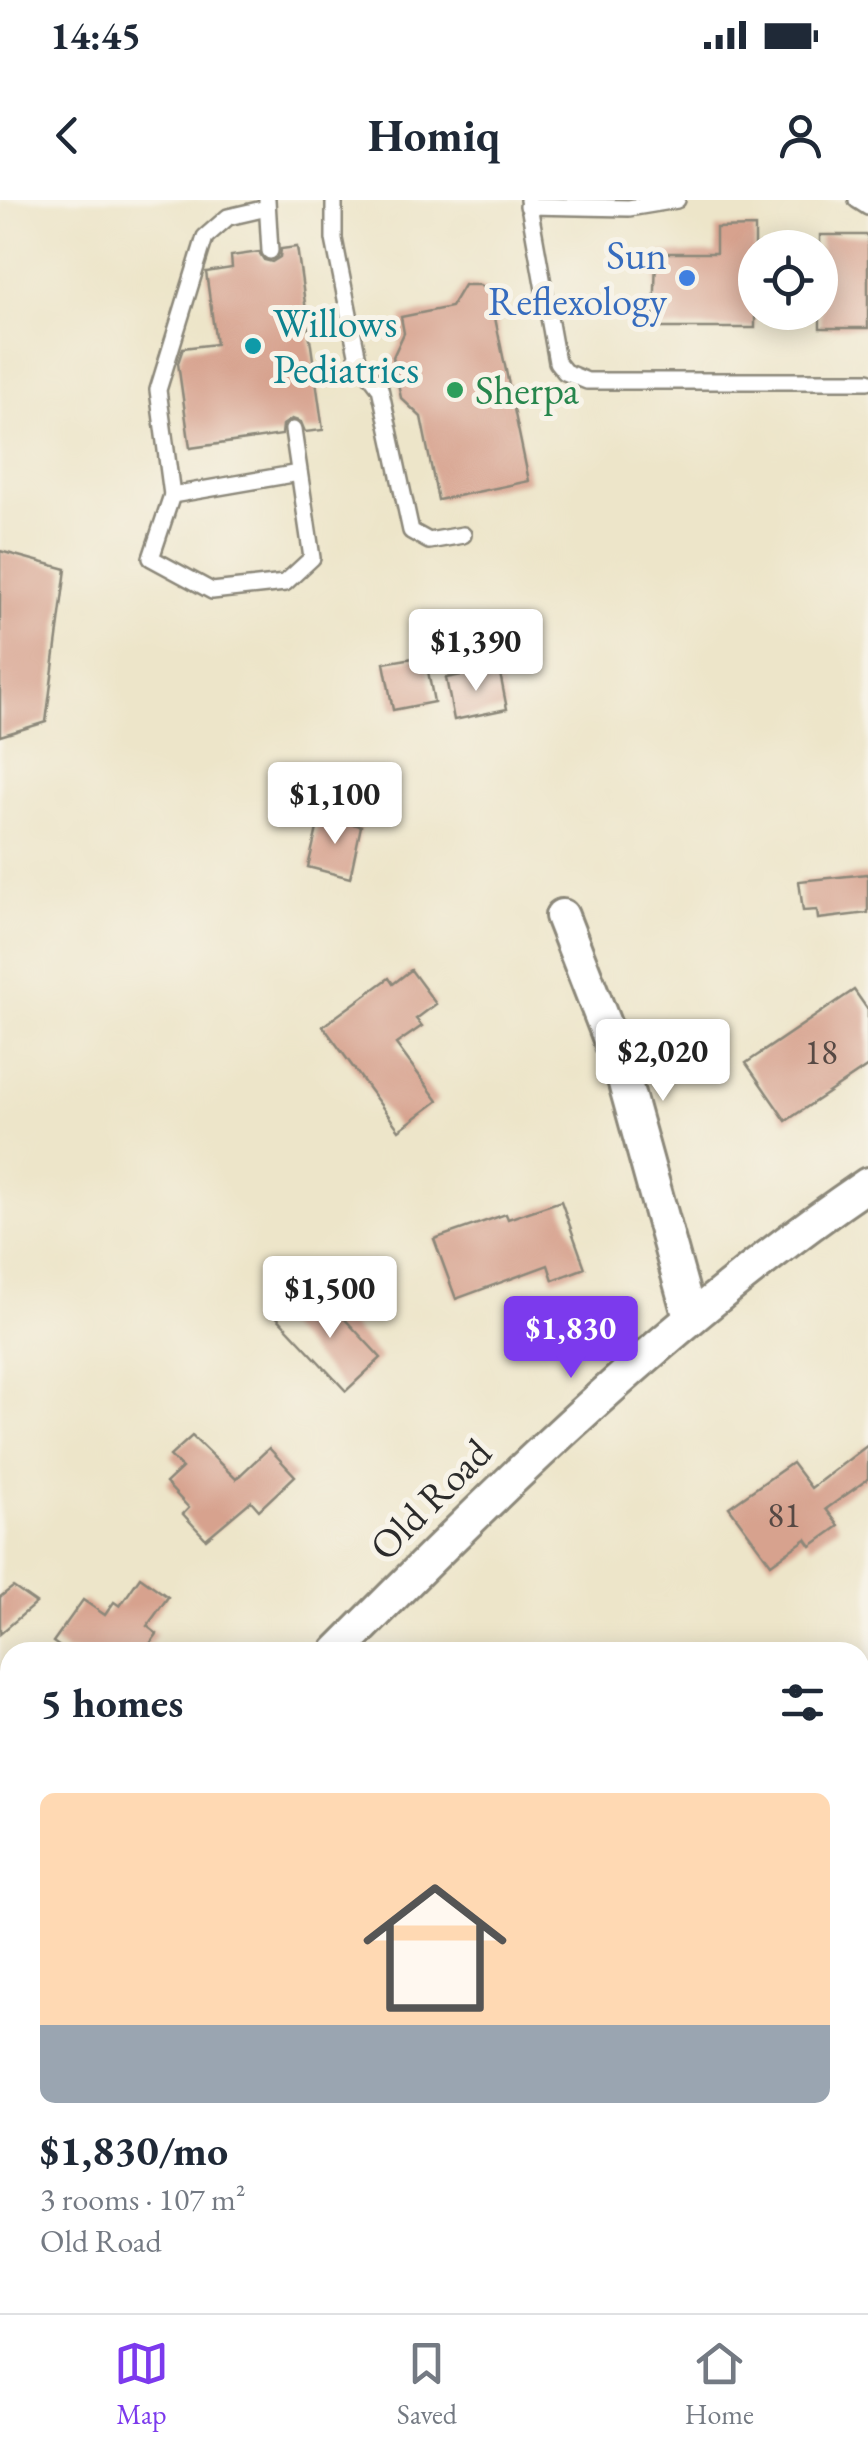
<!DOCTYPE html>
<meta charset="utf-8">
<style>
body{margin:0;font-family:"EB Garamond",serif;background:#f6f6f7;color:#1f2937;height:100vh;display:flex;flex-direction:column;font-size:38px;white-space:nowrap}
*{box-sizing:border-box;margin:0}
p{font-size:32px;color:#747a83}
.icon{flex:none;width:55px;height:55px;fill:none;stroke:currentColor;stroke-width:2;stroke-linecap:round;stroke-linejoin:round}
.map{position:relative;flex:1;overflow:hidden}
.sheet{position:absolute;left:0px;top:1442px;width:870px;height:672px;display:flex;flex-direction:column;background:#fff;border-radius:30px 30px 0 0;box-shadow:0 5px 25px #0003}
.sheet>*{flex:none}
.tools{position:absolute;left:738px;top:30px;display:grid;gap:20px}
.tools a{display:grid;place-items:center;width:100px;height:100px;border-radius:50%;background:#fff;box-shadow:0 5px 25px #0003;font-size:50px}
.price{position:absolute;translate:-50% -85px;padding:0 22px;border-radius:10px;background:#fff;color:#222;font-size:32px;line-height:65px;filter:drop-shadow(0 2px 5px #0008)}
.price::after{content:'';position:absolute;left:50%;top:60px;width:30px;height:22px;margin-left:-15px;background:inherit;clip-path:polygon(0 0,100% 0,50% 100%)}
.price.selected{background:#7c3aed;color:#fff}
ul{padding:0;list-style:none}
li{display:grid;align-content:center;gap:20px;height:530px;padding:0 40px}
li+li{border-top:2px solid #e0e1e3}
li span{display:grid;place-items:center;height:310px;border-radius:15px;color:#555}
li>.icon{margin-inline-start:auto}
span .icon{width:180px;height:180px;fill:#fffc;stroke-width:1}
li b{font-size:42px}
h2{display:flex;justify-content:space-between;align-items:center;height:120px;padding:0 40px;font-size:42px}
.status{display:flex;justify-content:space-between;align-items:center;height:70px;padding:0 50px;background:#fff;direction:ltr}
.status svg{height:28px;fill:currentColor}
header{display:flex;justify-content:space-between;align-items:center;height:130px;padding:0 40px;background:#fff;font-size:45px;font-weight:700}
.tab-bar{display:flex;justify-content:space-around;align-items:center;height:140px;border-top:2px solid #e0e1e3;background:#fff;font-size:28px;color:#747a83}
.tab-bar a{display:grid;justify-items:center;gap:5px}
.tab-bar .selected{color:#7c3aed}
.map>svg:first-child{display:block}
.building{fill:#d7a28e}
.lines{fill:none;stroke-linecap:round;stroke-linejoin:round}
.service-casing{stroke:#8c887a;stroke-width:20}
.minor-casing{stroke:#8c887a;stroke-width:38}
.service{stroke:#fff;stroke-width:15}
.minor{stroke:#fff;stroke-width:32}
.shop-dot{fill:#3f7fe0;stroke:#f7f3e8;stroke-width:4}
.culture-dot{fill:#0f9aa8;stroke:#f7f3e8;stroke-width:4}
.leisure-dot{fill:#2e9e5b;stroke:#f7f3e8;stroke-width:4}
.labels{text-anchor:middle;stroke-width:10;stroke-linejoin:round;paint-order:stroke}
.number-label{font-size:35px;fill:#564944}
.shop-label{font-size:40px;fill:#366cbe;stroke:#f7f3e8;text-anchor:end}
.culture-label{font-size:40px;fill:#0d838f;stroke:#f7f3e8;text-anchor:start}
.leisure-label{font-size:40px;fill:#27864d;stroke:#f7f3e8;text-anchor:start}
.street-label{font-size:40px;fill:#2b2b2b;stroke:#f7f3e8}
</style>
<div class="status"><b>14:45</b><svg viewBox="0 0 49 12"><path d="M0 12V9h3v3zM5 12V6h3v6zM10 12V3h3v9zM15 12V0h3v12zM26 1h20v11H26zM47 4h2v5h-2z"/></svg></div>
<header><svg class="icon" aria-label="back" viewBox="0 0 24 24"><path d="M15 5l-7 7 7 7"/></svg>Homiq<svg class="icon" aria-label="person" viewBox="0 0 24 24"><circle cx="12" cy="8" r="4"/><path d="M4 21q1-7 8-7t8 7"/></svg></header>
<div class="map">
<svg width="868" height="2113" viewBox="0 0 868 2113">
<rect width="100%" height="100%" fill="#f7f3e8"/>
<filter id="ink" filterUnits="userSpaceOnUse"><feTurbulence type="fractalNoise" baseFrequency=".01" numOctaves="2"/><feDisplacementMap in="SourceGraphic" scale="20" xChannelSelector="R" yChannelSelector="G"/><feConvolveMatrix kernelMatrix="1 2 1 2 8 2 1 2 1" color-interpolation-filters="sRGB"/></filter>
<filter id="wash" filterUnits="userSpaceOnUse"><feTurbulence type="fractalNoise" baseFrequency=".0048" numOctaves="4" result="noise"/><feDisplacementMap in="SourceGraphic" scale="40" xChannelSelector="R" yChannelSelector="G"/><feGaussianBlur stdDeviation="2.25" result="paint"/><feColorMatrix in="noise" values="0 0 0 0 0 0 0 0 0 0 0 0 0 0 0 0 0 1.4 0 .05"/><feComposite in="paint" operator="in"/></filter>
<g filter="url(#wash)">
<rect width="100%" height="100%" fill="#ede5c9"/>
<g id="blocks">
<g class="building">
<path d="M755,27V128H654L656,53H716V28Z"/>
<rect x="820" y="35" width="48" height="93"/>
<path d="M297,47L323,230L305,232L301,222L292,219L283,225L282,235L190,248L178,163L183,148L216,144L206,72L232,68L231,56L259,52L264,60L272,62L280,57L281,49Z"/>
<path d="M464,85H480L490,94L529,281L438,300L421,217L401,198L393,157L404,133L401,117L451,107Z"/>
<path d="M0,351L66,369L46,522L0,536Z"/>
<path d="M425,456L434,502L393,510L384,463Z"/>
<path d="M499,468L507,509L454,520L446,478Z"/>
<path d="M320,616L361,626L350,678L308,667Z"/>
<path d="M868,674V713L818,719L817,710L803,711L799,681Z"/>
<path d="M411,770L436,804L416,819L422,826L396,844L438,901L399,930L323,826L389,778L393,784Z"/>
<path d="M854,790L868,810V866L786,921L746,863Z"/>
<path d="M561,1001L585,1068L553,1080L548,1065L456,1099L434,1039L506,1014L508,1019Z"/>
<path d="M293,1096L310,1114L326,1099L381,1158L346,1191L274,1114Z"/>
<path d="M192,1236L236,1279L269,1248L295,1276L259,1310L251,1301L206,1339L183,1314L189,1308L166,1283L182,1268L170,1256Z"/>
<path d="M868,1245V1279L826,1309L839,1326L811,1346L806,1339L771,1364L729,1307L792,1263L811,1288Z"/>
<path d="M140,1377L168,1397L147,1426L157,1434L144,1452H67L53,1442L83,1400L105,1415L114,1402L120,1406Z"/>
<path d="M13,1387L36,1403L0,1434V1397Z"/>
</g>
</g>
</g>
<g filter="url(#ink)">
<use href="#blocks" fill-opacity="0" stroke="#8c887a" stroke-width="2.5"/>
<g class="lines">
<g class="service-casing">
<g id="service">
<path d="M267,0L270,51"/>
<path d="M334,0V39L358,159L380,188L411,331L429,341L463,335"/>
<path d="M528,0L557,162L565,172L587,181H868"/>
<path d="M857,0L868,7"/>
<path d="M528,6L629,8L677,0"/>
<path d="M267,8L228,17L205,37L158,190L172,295L299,273"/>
<path d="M172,295L151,358L212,391L285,383L312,358L293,230"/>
</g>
</g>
<g class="minor-casing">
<g id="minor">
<path d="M562,716L620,865L690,1118"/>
<path d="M337,1452C504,1284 671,1118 868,984"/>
<path d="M0,1616L10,1627"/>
<path d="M0,1801L10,1789"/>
<path d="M0,1988L10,2009"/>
<path d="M56,2105L60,2113"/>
</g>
</g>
<use href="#service" class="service"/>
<use href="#minor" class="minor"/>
</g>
</g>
<circle class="shop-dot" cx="687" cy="78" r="10"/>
<circle class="culture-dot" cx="253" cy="146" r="10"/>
<circle class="leisure-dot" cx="455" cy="190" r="10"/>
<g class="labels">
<g class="number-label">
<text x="821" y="864">18</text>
<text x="784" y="1327">81</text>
</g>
<g class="shop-label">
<text x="667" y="69">Sun<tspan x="667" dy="46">Reflexology</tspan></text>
</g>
<g class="culture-label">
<text x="273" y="137">Willows<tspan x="273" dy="46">Pediatrics</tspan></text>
</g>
<g class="leisure-label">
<text x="475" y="204">Sherpa</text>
</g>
<g class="street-label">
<text transform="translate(430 1299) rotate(-45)" y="14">Old Road</text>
</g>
</g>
</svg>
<div class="tools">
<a><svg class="icon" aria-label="locate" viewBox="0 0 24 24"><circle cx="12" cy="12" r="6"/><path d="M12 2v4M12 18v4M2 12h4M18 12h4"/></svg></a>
</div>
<b class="price" style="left:476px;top:494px">$1,390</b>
<b class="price" style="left:335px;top:647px">$1,100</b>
<b class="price" style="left:663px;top:904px">$2,020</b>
<b class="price" style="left:330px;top:1141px">$1,500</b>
<b class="price selected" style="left:571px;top:1181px">$1,830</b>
<section class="sheet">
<h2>5 homes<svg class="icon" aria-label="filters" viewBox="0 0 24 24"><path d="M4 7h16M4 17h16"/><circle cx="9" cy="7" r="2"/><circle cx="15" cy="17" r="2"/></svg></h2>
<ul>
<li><span style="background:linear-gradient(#ffd9b3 75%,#9aa5b1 0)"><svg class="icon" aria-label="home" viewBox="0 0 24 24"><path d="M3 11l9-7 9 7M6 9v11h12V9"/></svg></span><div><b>$1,830/mo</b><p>3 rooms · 107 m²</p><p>Old Road</p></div></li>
</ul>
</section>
</div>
<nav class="tab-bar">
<a class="selected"><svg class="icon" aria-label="map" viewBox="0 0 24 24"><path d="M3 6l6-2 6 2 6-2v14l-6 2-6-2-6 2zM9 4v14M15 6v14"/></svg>Map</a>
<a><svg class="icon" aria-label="saved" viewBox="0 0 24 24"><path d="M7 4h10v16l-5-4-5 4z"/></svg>Saved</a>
<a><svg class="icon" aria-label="home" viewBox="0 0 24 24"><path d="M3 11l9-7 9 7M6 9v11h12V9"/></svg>Home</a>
</nav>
